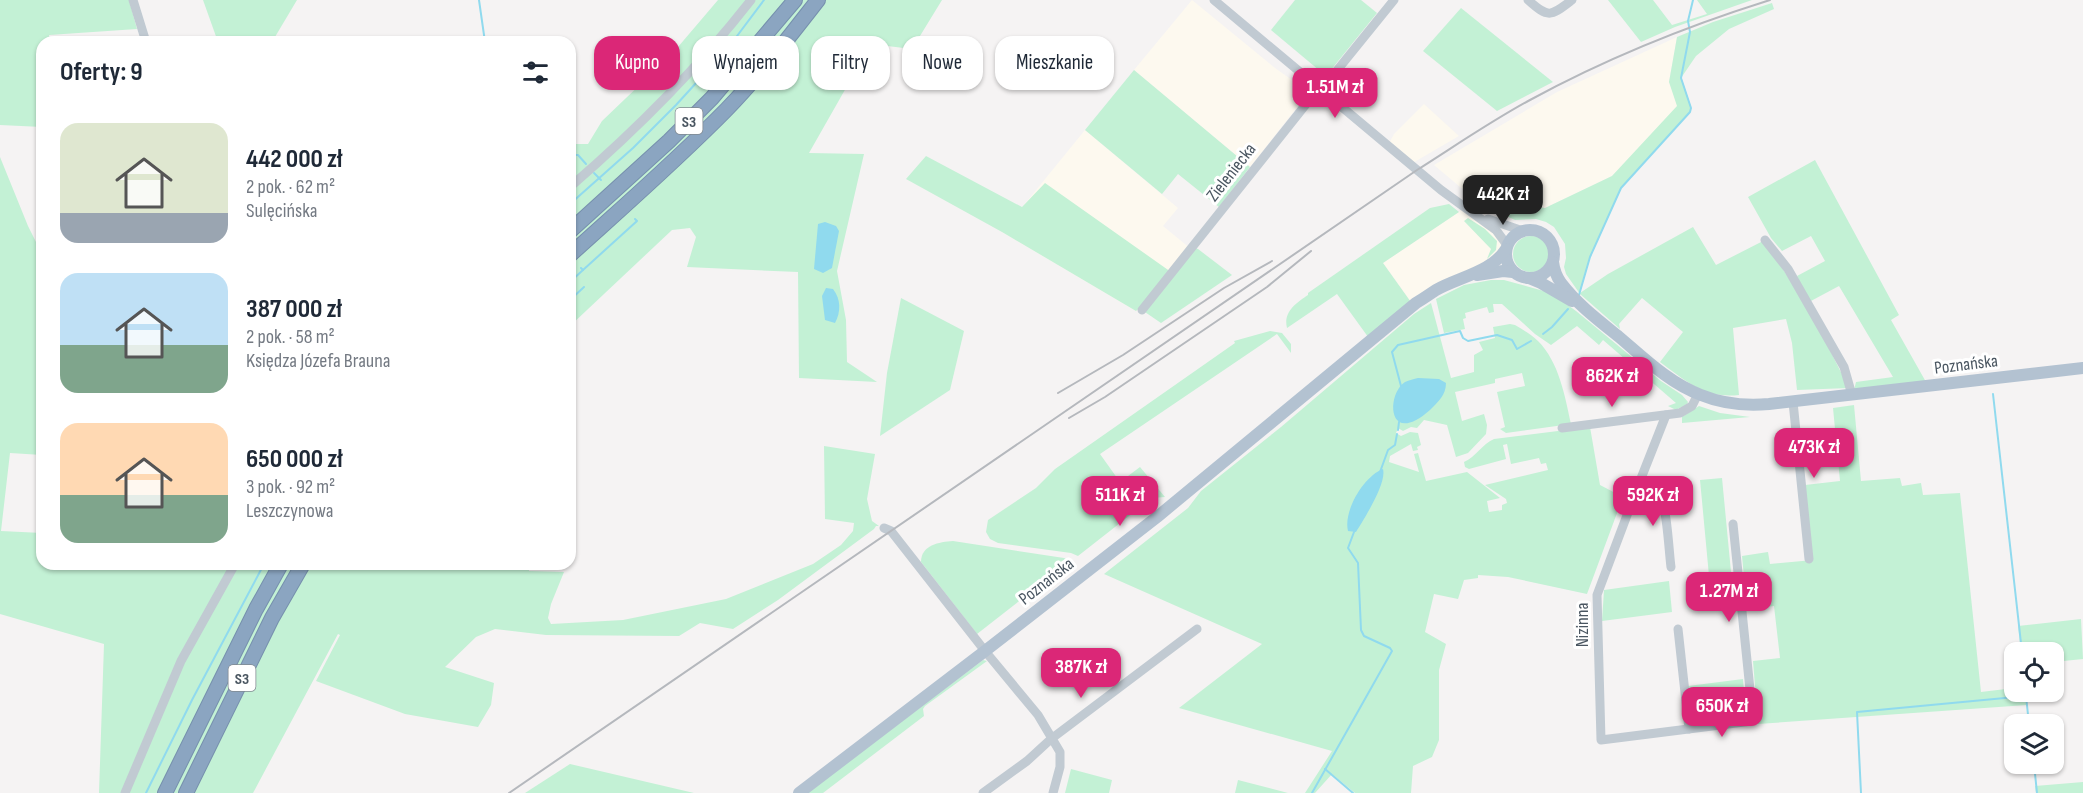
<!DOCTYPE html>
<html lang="pl">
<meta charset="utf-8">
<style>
body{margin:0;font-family:"Sofia Sans Condensed",sans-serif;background:#f2f2f3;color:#1f2937;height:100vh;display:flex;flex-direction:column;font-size:22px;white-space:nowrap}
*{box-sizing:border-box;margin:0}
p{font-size:20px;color:#747a83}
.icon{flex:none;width:33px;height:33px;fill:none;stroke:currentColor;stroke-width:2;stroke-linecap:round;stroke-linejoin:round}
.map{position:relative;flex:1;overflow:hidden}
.details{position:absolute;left:36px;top:36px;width:540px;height:534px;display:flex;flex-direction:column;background:#fff;border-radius:18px;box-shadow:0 2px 4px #0004}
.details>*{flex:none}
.banner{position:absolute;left:594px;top:36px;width:570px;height:54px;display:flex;gap:12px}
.tools{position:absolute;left:2004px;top:642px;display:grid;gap:12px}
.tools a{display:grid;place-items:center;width:60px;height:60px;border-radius:12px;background:#fff;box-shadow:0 2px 4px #0004;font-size:30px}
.price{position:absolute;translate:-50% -51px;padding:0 14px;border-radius:12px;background:#db2777;color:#fff;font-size:20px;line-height:39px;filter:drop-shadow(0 2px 3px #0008)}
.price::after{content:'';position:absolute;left:50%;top:36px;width:18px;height:14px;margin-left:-9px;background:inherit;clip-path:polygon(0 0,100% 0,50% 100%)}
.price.current{background:#222;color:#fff}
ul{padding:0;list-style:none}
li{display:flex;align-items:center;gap:18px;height:150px;padding:0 24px}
li span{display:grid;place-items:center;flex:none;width:168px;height:120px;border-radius:18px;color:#555}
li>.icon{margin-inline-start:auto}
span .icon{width:72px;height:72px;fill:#fffc;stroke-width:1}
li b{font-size:26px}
h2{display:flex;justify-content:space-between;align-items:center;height:72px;padding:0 24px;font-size:26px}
.chip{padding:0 21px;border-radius:18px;background:#fff;box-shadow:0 2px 4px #0004;font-size:21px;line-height:54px}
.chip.current{background:#db2777;color:#fff}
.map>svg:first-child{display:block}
.commercial{fill:#fdf9ef}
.green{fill:#c3f1d5}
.water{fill:#90daee}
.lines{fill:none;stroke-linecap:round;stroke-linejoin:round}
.stream{stroke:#90daee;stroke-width:2}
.highway-casing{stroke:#7690ad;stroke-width:16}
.minor{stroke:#c1cad2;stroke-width:9}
.major{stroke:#b3c2d1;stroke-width:12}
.highway{stroke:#8ba5c1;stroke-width:14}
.rail{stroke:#b5b8bd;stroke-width:2}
.labels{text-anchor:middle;stroke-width:6;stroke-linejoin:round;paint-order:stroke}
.shield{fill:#fff;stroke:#808990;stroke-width:1.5}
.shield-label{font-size:16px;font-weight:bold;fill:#4a5661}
.street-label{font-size:18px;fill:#4a5661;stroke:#fff}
</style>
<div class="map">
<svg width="2083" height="793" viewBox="0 0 2083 793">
<rect width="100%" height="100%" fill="#f5f3f3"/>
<g class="commercial">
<path d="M1192,0L1275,68L1309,92L1250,167L1134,70Z"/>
<path d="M1677,37L1669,82L1678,106L1612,176L1545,208L1472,197L1434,165L1557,92Z"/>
<path d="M1424,104L1459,136L1411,164L1388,145L1394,134Z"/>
<path d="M1085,130L1178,208L1163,226L1191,249L1142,310L1136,311L1002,232Z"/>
<path d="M1466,207L1496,230L1506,249L1413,305L1383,263Z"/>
</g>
<g class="green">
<path d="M0,0H129L137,29L49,35L50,42H42V127L0,125Z"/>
<path d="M203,0H297L272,42H218Z"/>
<path d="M718,0H942L912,49L871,44L809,153L864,154L837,271L846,320L847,362L877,382L799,378L798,272L687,267L696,237L690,228L672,230L570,326V144H588L602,121L672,54Z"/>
<path d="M1295,0H1361L1377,13L1326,76L1271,30Z"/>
<path d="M1608,0H1653L1672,25L1707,14L1697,0H1752L1675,27L1641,42Z"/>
<path d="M1772,3L1774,9L1729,29L1696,56L1681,78L1691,108L1690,112L1621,188L1590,257L1580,293L1608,274L1693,227L1716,265L1765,240L1814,319L1849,388L1797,390L1792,343L1786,319L1733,328L1739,395C1705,399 1686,381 1660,362L1683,332L1642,298L1619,324L1620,329L1580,294L1566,274L1564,267L1566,258L1565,244L1554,227L1546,222L1536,219L1515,220L1470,199L1472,197L1545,208L1612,176L1677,106L1669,82L1677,37L1713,22Z"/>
<path d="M1461,8L1553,82L1497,111L1423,51Z"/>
<path d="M1134,70L1250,167L1219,207L1178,174L1162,194L1085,130Z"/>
<path d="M926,156L1022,207L1045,183L1171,272L1146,302L1136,311L1002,232L906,179Z"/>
<path d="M0,157L28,226L42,254V455L10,453L1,531L42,533V564H529V571L564,572L551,604L548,618L551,624L623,620L726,599L813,564L841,545L853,531L854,523L825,519L824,446L875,454L867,499L872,521L879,526H876L874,529L778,600L733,629L700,623L679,636L546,635L495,629L476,637L445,667L494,683L491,705L478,727L405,714L316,681L340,635L338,634L253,793H99L104,644L0,614Z"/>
<path d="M1815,160L1899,315L1891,320L1926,382L1854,390L1856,382L1893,377L1839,286L1809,302L1797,276L1825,261L1811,236L1782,251L1771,238L1748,197Z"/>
<path d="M1449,204L1459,212L1383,263L1413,305L1371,341L1337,294L1287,328C1283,312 1296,303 1308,295V293L1430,208Z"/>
<path d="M1468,218L1485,229L1497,241L1496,250L1487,259L1491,249L1464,221Z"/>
<circle cx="1531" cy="254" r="18"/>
<path d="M1193,247L1198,249L1232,275L1161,323L1142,310Z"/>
<path d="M1491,280H1504L1551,293L1576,311L1661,381L1682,395L1688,402L1687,404L1676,410L1668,406L1676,403L1603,340L1599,345L1577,326L1551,345L1535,334L1502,304H1493L1494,312L1489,313L1487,307L1465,313L1466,318L1463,319L1465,329L1444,333L1436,299L1464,285Z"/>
<path d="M901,298L964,331L950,390L880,436L887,373Z"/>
<path d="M1431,303L1451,378L1474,372V355L1483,350L1479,342L1495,338L1493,327L1510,324L1515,325C1523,330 1531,334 1538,341C1559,362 1565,396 1571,424L1506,433L1500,429L1505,427L1497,392L1525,386L1522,373L1495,379V383L1455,392L1462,421L1484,414L1487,425L1486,434L1468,453L1456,457L1447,425L1424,420L1417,428L1411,427L1403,431L1398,428L1396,433L1401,436L1410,432L1418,433L1421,445L1417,447L1418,450L1413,451L1411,444L1390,456L1389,462L1419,472L1414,454L1418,453L1426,481L1467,472L1500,498L1487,501L1489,512L1502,510V505L1507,503L1506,499L1485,485L1548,470L1546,463L1541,464L1539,458L1511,464L1507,444L1503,445L1506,459L1469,469L1465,467L1464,462C1476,457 1482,444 1494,439L1590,427L1600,485L1623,497L1587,594L1508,577L1478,575V578L1464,580L1458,599L1434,594L1425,632L1446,644L1439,670V740L1432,757L1413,766L1411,793H1355L1332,774L1315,793H1305L1332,751L1179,708L1262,644L1104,574L1188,508L1201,491L1281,427L1414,314Z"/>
<path d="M1270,331L1282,333L1291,344V353L1277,334L1100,454L1120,482L1140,467L1165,497L1152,498L1078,556L1071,553L998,543L990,539L986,532L988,520L1036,488L1055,469L1235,343L1234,341Z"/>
<path d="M1854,405L1861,481L1900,478L1902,486L1921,483L1923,495L1960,493L1981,692L2014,688V692H2025L2027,705L1758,724L1753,661L1780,658L1774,606L1747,609L1742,556L1768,552L1770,564L1813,560L1805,485L1840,481L1833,408Z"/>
<path d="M1699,406L1720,413L1750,417L1682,423V417Z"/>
<path d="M1722,478L1731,572L1709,576L1700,480Z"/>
<path d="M953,541L1064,558L1072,560L977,634L921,562C921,545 939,542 953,541Z"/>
<path d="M1669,581L1672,612L1602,621L1604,590Z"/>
<path d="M2081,619L2083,659L2054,662V652H2021L2018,626Z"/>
<path d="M983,660L987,661L925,706L923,709L924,716L823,793H807Z"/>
<path d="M1743,679L1746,718L1697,725L1691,720L1688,686Z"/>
<path d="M570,764L694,793H525Z"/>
<path d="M1071,769L1112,780L1109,793H1065Z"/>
<path d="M1238,780L1288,793H1235Z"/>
<path d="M2083,782V793H2036L2035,786Z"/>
</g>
<g class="water">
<path d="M825,222L836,226L839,231L832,268L823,273L814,269L818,224Z"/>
<path d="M826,288L833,289C841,299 841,312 835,323L825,320L822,296Z"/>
<path d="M1418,378L1439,379L1446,383C1446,395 1438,402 1430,410C1387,448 1386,394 1405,382C1409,380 1414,379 1418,378Z"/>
<path d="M1383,469C1387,483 1364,519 1356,532L1348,531C1343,511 1364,476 1383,469Z"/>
</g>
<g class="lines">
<g class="stream">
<path d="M479,0L485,42"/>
<path d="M570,158L572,155H578L586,164"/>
<path d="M594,173L601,180"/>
<path d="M570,204L633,148L676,105L728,48L764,0"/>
<path d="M581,268L583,270L637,221L635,219"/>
<path d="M570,282L583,270"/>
<path d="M1579,295L1590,257L1621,188L1690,112L1691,108L1681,78L1690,32L1688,21L1693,0"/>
<path d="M570,300L584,287"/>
<path d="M1543,334L1552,327L1568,309"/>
<path d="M1401,386L1392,352L1398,345L1460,331L1463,338L1468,341L1497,335L1512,340L1517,349L1531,341"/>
<path d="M1993,394L2022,652"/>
<path d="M1398,430L1399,422"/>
<path d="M1380,472L1388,450L1395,445L1397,434"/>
<path d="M2026,696L2029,724"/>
<path d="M2034,764L2037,793"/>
<path d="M1325,769L1353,793"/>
<path d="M146,793L192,700L264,564"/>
<path d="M1312,793L1392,651L1390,648L1364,636L1361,630L1358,563L1348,548L1354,532"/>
<path d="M1861,793L1857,712L2026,696V692"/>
</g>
<g class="highway-casing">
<g id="highway">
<path d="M570,231L669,141L712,98L795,0"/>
<path d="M570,255C623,207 677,160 727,109C760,75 789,37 818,0"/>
<path d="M165,793L256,609L281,564"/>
<path d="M186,793L272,618L303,564"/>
</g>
</g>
<g class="minor">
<path d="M133,0L146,42"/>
<path d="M1214,0L1441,190L1496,230L1507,245"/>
<path d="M1528,0C1549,19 1551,16 1572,0"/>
<path d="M570,187C636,130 698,68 751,0"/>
<path d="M1488,219L1523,231"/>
<path d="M1765,240L1788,269L1844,367L1852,395"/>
<path d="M1142,310L1311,98L1326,84L1394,0"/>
<path d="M1793,402L1809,559"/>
<path d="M1666,415L1638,486L1597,595L1601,740L1752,721V709L1733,524"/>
<path d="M1562,428L1680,413L1692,406L1698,394"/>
<path d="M1638,486C1644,490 1653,492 1659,496C1667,502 1669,554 1671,567"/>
<path d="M884,528L891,531L985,651L1038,715L1060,752V767L1053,793"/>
<path d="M1678,629L1689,729"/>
<path d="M125,793L181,661L235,564"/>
<path d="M983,793L1027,761L1051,739L1197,629"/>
</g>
<g class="major">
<circle cx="1530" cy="254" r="24"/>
<path d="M1553,262C1554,270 1556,276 1561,283C1577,304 1598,320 1618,336C1644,358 1669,383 1701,395C1723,404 1746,406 1769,404L2083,368"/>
<path d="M1477,275L1503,271L1513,272"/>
<path d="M1529,278L1541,283L1572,301"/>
<path d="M799,793L985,651L1157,517L1416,303C1423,299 1430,294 1436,290C1459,277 1492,272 1506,249"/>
</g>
<use href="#highway" class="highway"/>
<g class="rail">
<path d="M1058,393L1123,355L1224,288L1272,261"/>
<path d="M1069,418L1105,397L1267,287L1311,251"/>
<path d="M509,793L1417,170C1455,146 1491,121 1530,100C1607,58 1687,26 1770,0"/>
</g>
</g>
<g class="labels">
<g class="shield">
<rect x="675.5" y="108" width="27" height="26" rx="4.5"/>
<rect x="228.5" y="665" width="27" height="26" rx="4.5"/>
</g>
<g class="shield-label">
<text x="689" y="127">S3</text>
<text x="242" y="684">S3</text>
</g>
<g class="street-label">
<text transform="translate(1231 172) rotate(-52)" y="6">Zieleniecka</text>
<text transform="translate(1966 364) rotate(-7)" y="6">Poznańska</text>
<text transform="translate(1046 581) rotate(-38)" y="6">Poznańska</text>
<text transform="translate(1582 625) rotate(-90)" y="6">Nizinna</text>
</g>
</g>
</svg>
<div class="tools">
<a><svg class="icon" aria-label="locate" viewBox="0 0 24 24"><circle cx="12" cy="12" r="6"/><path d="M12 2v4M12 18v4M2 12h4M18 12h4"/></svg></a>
<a><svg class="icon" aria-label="layers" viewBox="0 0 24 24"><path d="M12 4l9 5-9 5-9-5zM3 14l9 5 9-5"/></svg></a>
</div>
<b class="price" style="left:1335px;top:119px">1.51M zł</b>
<b class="price current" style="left:1503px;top:226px">442K zł</b>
<b class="price" style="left:1612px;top:408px">862K zł</b>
<b class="price" style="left:1814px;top:479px">473K zł</b>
<b class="price" style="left:1120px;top:527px">511K zł</b>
<b class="price" style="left:1653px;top:527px">592K zł</b>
<b class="price" style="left:1729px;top:623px">1.27M zł</b>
<b class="price" style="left:1081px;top:699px">387K zł</b>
<b class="price" style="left:1722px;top:738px">650K zł</b>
<div class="banner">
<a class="chip current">Kupno</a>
<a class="chip">Wynajem</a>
<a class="chip">Filtry</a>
<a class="chip">Nowe</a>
<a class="chip">Mieszkanie</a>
</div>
<section class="details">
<h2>Oferty: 9<svg class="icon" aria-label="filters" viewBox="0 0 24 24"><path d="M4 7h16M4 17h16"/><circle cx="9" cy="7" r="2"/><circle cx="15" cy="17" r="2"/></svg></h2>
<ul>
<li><span style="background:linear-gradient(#dfe7d0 75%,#9aa5b1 0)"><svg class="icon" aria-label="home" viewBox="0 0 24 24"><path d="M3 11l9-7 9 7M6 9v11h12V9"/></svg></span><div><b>442 000 zł</b><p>2 pok. · 62 m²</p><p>Sulęcińska</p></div></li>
<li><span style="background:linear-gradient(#bfe0f5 60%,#7fa58c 0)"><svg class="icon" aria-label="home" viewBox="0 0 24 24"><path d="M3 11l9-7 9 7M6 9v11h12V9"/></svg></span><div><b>387 000 zł</b><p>2 pok. · 58 m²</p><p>Księdza Józefa Brauna</p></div></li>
<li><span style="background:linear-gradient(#ffd9b3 60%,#7fa58c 0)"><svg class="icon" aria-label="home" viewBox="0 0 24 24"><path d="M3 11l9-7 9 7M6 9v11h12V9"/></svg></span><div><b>650 000 zł</b><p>3 pok. · 92 m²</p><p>Leszczynowa</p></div></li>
</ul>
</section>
</div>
